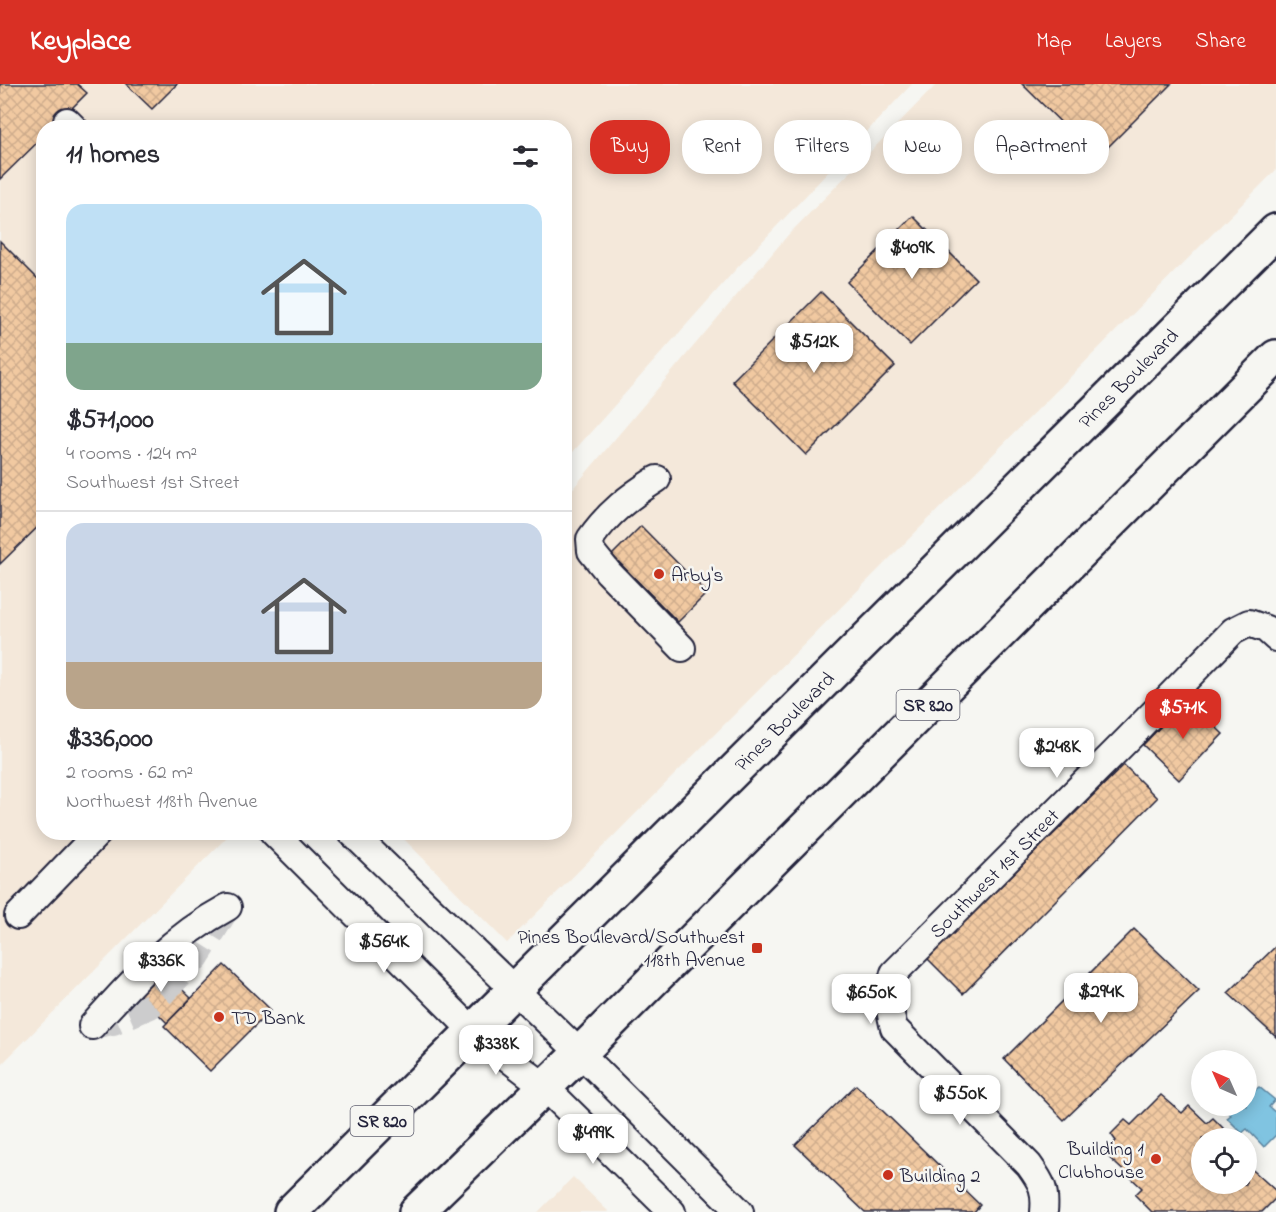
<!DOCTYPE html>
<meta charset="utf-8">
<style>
body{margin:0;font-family:"Indie Flower",sans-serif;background:#f7f7f7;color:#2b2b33;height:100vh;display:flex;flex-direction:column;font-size:22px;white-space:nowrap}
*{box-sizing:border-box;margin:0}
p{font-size:20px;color:#7c7c81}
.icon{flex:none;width:33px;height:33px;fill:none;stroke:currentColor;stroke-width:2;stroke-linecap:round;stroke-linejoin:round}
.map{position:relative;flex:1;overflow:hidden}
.drawer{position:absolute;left:36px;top:36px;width:536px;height:720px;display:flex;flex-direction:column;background:#fff;border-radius:24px;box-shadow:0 3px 15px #0003}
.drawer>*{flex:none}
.banner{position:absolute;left:590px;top:36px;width:570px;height:54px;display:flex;gap:12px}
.needle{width:39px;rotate:315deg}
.fabs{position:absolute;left:1191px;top:966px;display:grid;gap:12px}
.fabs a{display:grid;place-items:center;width:66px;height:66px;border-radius:50%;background:#fff;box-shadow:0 3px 15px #0003;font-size:30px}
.price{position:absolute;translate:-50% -51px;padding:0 14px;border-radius:12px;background:#fff;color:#222;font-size:20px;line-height:39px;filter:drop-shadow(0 2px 3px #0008)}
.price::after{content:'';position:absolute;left:50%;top:36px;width:18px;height:14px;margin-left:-9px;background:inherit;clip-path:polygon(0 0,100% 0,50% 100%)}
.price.current{background:#d93025;color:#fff}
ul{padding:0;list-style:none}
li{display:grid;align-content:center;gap:12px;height:318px;padding:0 30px}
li+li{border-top:2px solid #e1e1e2}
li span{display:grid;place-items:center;height:186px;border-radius:18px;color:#555}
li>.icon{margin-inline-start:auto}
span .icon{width:108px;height:108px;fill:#fffc;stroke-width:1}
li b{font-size:26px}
h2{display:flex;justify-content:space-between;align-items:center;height:72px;padding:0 30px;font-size:26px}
.pill{padding:0 21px;border-radius:24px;background:#fff;box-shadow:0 3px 15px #0003;font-size:21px;line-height:54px}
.pill.current{background:#d93025;color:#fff}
header{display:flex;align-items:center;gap:36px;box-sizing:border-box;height:84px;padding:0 30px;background:#d93025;color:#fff}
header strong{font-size:28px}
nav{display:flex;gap:33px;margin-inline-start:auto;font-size:21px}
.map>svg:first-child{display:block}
.built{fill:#f4e8da}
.water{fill:#80c4e1;stroke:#5a839f;stroke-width:1.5}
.building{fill:url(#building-cross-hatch);stroke:#22223b;stroke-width:1.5}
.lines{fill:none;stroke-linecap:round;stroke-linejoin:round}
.minor-tunnel{stroke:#cccccd;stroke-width:26;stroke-dasharray:26 13;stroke-linecap:butt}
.minor-casing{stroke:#22223b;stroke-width:30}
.highway-casing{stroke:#22223b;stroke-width:38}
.minor{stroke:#f6f6f2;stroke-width:26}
.highway{stroke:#f6f6f2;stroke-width:33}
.poi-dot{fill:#c8321e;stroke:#f6f6f2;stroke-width:2}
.labels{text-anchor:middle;stroke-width:5;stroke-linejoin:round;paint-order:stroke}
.shield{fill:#f6f6f2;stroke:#626272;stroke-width:1.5}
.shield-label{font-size:18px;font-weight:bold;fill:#22223b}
.street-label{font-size:20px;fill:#22223b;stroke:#f6f6f2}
.poi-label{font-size:20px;fill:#22223b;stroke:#f6f6f2;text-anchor:start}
</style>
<header>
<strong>Keyplace</strong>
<nav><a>Map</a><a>Layers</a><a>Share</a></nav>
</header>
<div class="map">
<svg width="1276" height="1128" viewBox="0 0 1276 1128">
<defs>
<pattern id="building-cross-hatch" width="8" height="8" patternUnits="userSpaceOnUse" patternTransform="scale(1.5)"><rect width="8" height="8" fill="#f1c9a1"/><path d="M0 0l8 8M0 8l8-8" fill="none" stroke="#ceac8c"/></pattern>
</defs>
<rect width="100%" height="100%" fill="#f6f6f2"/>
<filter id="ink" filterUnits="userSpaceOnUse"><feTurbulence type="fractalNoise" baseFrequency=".0167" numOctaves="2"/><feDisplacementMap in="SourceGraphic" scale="12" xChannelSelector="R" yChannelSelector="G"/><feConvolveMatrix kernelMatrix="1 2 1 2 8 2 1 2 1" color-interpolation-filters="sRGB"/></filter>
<g filter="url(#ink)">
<g class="built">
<path d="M0,0H912L737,184L564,378V44H44V748L231,749L0,982Z"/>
<path d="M937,0H1276V86L507,859L398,749L564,748V415L788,151Z"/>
<path d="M573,1093L609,1128H538Z"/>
</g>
<path class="water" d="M1247,1000L1254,1007L1259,1003L1275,1016L1269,1023L1276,1029V1051L1264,1063L1247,1045L1242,1049L1227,1034L1231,1031L1221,1022H1246Z"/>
<g class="building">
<path d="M0,0H77L87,9L52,44H44V52L0,95Z"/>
<path d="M126,0H177L152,25Z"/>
<path d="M1022,0H1171L1097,74Z"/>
<path d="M913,132L976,195L910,261L847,198Z"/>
<path d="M0,157L44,201V437L0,480Z"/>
<path d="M821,208L895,282L806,371L732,297Z"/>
<path d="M641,442L707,509L678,538L612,471Z"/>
<path d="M1187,615L1223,650L1179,696L1143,661Z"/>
<path d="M1124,681L1157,714L963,910L927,874Z"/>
<path d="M1134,845L1199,907L1064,1036L1004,975Z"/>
<path d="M1276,862V953L1228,909Z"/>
<path d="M155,879L191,914L167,939L131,902Z"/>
<path d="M224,881L271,926L210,987L164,942Z"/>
<path d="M856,1001L980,1121L974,1128H865L795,1061Z"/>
<path d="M1161,1011L1182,1029L1189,1022L1207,1039L1213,1034L1233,1054H1202V1100H1246V1080L1276,1107V1114L1262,1128H1152L1135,1111L1142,1104L1104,1069L1116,1057L1111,1050L1125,1036L1131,1041Z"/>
</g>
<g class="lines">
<path class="minor-tunnel" d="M92,942L113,938L150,922L197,873L228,823"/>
<g class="minor-casing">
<g id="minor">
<path d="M67,37L74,44"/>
<path d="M657,395C630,412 608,429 590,455L591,467L608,488L682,564"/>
<path d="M273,748L473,947L545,1003L672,1128"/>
<path d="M351,748L580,969L740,1128"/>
<path d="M18,832L99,748"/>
<path d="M92,942C134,895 172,853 228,823"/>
<path d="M1044,1128C1046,1106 1042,1099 1029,1081L894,944C888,922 888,911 894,889L1127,656L1233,547L1249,539L1266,545L1276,554"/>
</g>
</g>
<g class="highway-casing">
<g id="highway">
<path d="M291,1128L1276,147"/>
<path d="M416,1128L580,969L1276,273"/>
</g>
</g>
<use href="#minor" class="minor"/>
<use href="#highway" class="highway"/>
</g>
</g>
<g class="poi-dot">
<circle cx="659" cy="490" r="6"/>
<rect x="751" y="858" width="12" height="12" rx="3"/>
<circle cx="219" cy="933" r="6"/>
<circle cx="1156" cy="1075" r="6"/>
<circle cx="888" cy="1091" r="6"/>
</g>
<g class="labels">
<g class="shield">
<rect x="896.5" y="606" width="63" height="30" rx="4.5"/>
<rect x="350.5" y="1022" width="63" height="30" rx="4.5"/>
</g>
<g class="shield-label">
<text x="928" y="627">SR 820</text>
<text x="382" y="1043">SR 820</text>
</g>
<g class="street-label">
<text transform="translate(1128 294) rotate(-45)" y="7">Pines Boulevard</text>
<text transform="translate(784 637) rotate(-45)" y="7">Pines Boulevard</text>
<text transform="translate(994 789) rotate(-45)" y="7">Southwest 1st Street</text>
</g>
<g class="poi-label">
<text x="671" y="497">Arby's</text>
<text x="745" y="859" text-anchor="end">Pines Boulevard/Southwest<tspan x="745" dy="23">118th Avenue</tspan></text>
<text x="231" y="940">TD Bank</text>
<text x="1144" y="1071" text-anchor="end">Building 1<tspan x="1144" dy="23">Clubhouse</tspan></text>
<text x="900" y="1098">Building 2</text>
</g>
</g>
</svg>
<div class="fabs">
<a><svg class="needle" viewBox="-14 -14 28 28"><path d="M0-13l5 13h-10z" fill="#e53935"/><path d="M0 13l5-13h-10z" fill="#7c7c81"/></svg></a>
<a><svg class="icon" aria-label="locate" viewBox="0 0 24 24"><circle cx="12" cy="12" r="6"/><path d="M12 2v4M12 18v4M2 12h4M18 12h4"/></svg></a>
</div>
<b class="price" style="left:912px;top:196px">$409K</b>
<b class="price" style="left:814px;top:290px">$512K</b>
<b class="price current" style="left:1183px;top:656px">$571K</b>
<b class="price" style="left:1057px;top:695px">$248K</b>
<b class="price" style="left:384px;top:890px">$564K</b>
<b class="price" style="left:161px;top:909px">$336K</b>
<b class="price" style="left:1101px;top:940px">$294K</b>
<b class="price" style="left:871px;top:941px">$650K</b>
<b class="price" style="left:496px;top:992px">$338K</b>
<b class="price" style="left:960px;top:1042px">$550K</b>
<b class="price" style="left:593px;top:1081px">$499K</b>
<div class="banner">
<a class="pill current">Buy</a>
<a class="pill">Rent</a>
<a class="pill">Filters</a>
<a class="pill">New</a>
<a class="pill">Apartment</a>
</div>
<section class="drawer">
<h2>11 homes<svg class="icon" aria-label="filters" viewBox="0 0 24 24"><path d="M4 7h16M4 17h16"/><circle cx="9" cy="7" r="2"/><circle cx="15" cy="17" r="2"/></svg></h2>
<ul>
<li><span style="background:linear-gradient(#bfe0f5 75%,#7fa58c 0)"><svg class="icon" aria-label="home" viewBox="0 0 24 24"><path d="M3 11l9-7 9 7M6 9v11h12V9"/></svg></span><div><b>$571,000</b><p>4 rooms · 124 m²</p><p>Southwest 1st Street</p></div></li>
<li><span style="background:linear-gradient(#c9d6e8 75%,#b9a48a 0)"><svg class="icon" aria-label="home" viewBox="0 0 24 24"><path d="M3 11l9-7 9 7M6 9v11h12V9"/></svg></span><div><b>$336,000</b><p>2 rooms · 62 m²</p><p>Northwest 118th Avenue</p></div></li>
</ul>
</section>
</div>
